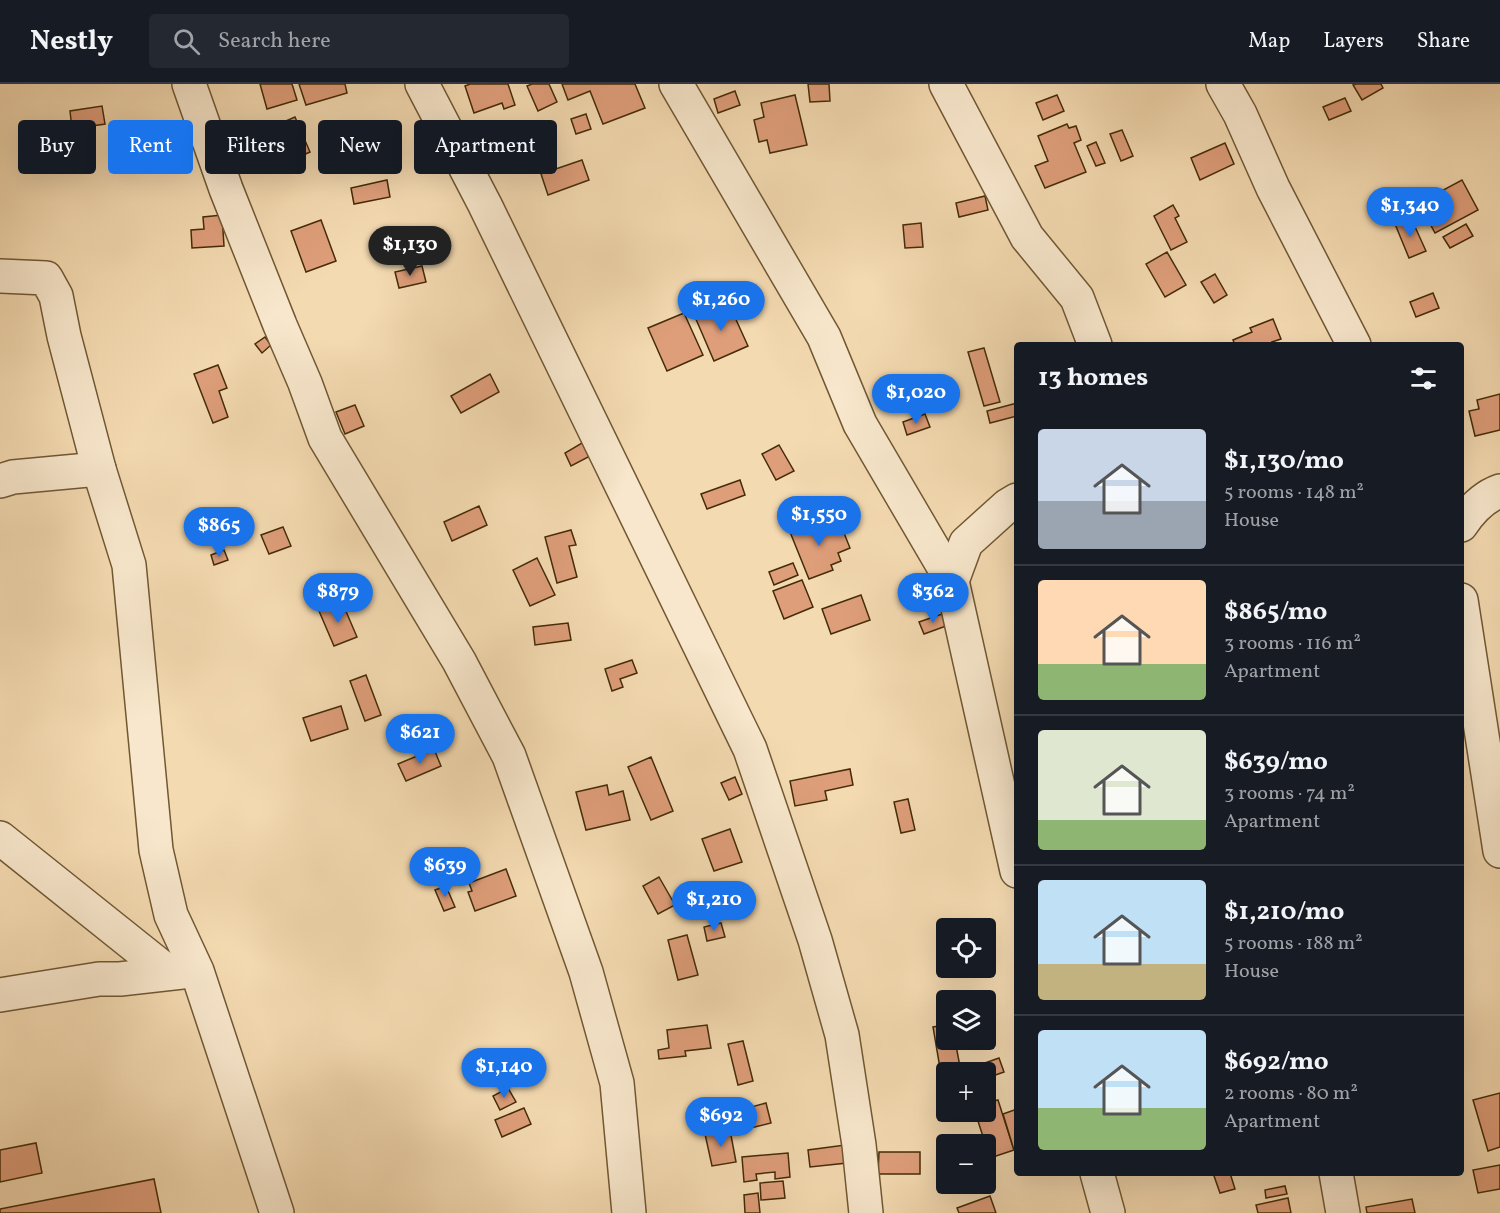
<!DOCTYPE html>
<meta charset="utf-8">
<style>
body{margin:0;font-family:Vollkorn,serif;background:#242831;color:#f1f3f6;height:100vh;display:flex;flex-direction:column;font-size:22px;white-space:nowrap}
*{box-sizing:border-box;margin:0}
p{font-size:20px;color:#9ea1a6}
.icon{flex:none;width:33px;height:33px;fill:none;stroke:currentColor;stroke-width:2;stroke-linecap:round;stroke-linejoin:round}
.map{position:relative;flex:1;overflow:hidden}
.details{position:absolute;left:1014px;top:258px;width:450px;height:834px;display:flex;flex-direction:column;background:#171b24;border-radius:6px;box-shadow:0 6px 24px #0002}
.details>*{flex:none}
.guide{position:absolute;left:18px;top:36px;width:570px;height:54px;display:flex;gap:12px}
.buttons{position:absolute;left:936px;top:834px;display:grid;gap:12px}
.buttons a{display:grid;place-items:center;width:60px;height:60px;border-radius:6px;background:#171b24;box-shadow:0 6px 24px #0002;font-size:30px}
.price{position:absolute;translate:-50% -51px;padding:0 14px;border-radius:21px;background:#1a73e8;color:#fff;font-size:20px;line-height:39px;filter:drop-shadow(0 2px 3px #0008)}
.price::after{content:'';position:absolute;left:50%;top:36px;width:18px;height:14px;margin-left:-9px;background:inherit;clip-path:polygon(0 0,100% 0,50% 100%)}
.price.selected{background:#222;color:#fff}
ul{padding:0;list-style:none}
li{display:flex;align-items:center;gap:18px;height:150px;padding:0 24px}
li+li{border-top:2px solid #363941}
li span{display:grid;place-items:center;flex:none;width:168px;height:120px;border-radius:6px;color:#555}
li>.icon{margin-inline-start:auto}
span .icon{width:72px;height:72px;fill:#fffc;stroke-width:1}
li b{font-size:26px}
h2{display:flex;justify-content:space-between;align-items:center;height:72px;padding:0 24px;font-size:26px}
.pill{padding:0 21px;border-radius:6px;background:#171b24;box-shadow:0 6px 24px #0002;font-size:21px;line-height:54px}
.pill.selected{background:#1a73e8;color:#fff}
header{display:flex;align-items:center;gap:36px;box-sizing:border-box;height:84px;padding:0 30px;background:#171b24;border-bottom:2px solid #363941}
header strong{font-size:28px}
nav{display:flex;gap:33px;margin-inline-start:auto;font-size:21px}
.search{width:420px;height:54px;background:#242831;display:flex;align-items:center;gap:15px;box-sizing:border-box;padding:0 21px;border-radius:6px;color:#9ea1a6;font-size:22px}
.map>svg:first-child{display:block}
.building{fill:#de9e7a;stroke:#442c09;stroke-width:1.5}
.lines{fill:none;stroke-linecap:round;stroke-linejoin:round}
.minor-casing{stroke:#705833;stroke-width:36}
.minor{stroke:#f8e7cc;stroke-width:33}
</style>
<header>
<strong>Nestly</strong>
<div class="search"><svg class="icon" aria-label="search" viewBox="0 0 24 24"><circle cx="10" cy="10" r="6"/><path d="M15 15l6 6"/></svg>Search here</div>
<nav><a>Map</a><a>Layers</a><a>Share</a></nav>
</header>
<div class="map">
<svg width="1500" height="1129" viewBox="0 0 1500 1129">
<rect width="100%" height="100%" fill="#f4dab1"/>
<filter id="stains"><feTurbulence type="fractalNoise" baseFrequency=".00333" numOctaves="4"/><feColorMatrix values="0 0 0 0 .2 0 0 0 0 .09 0 0 0 0 .02 0 0 0 .5 -.17"/></filter>
<radialGradient id="worn" r=".72"><stop offset=".6" stop-color="#630" stop-opacity="0"/><stop offset="1" stop-color="#630" stop-opacity=".3"/></radialGradient>
<g class="building">
<path d="M260,0H292L297,16L267,25Z"/>
<path d="M299,0H345L347,9L306,21Z"/>
<path d="M470,0H508L515,21L504,25L502,19L474,29L465,2Z"/>
<path d="M532,0H549L557,18L538,27L527,2Z"/>
<path d="M562,0H635L645,24L603,40L590,7L568,16Z"/>
<path d="M808,0H829L830,17L810,18Z"/>
<path d="M1356,0H1381L1383,4L1362,16L1353,1Z"/>
<path d="M735,7L740,21L718,29L714,15Z"/>
<path d="M795,11L807,61L770,69L767,56L759,58L754,36L764,33L761,19Z"/>
<path d="M1057,11L1064,27L1043,36L1036,19Z"/>
<path d="M1345,14L1351,27L1329,36L1323,23Z"/>
<path d="M102,22L105,40L72,45L70,27Z"/>
<path d="M586,30L591,45L576,50L571,35Z"/>
<path d="M295,33L310,68L294,75L279,40Z"/>
<path d="M1067,40L1069,44L1076,42L1081,56L1074,59L1086,88L1045,104L1035,82L1048,77L1038,52Z"/>
<path d="M1122,46L1133,72L1121,77L1110,50Z"/>
<path d="M1096,58L1105,79L1096,82L1087,62Z"/>
<path d="M1225,59L1234,80L1200,96L1191,74Z"/>
<path d="M582,76L589,96L548,111L541,90Z"/>
<path d="M387,96L390,113L354,120L351,104Z"/>
<path d="M1462,96L1478,126L1435,149L1419,119Z"/>
<path d="M985,112L988,126L959,133L956,119Z"/>
<path d="M1173,121L1179,132L1175,134L1187,158L1171,166L1154,132Z"/>
<path d="M222,131L224,162L192,164L191,146L204,145L203,133Z"/>
<path d="M1411,134L1426,167L1409,174L1395,140Z"/>
<path d="M321,136L336,177L306,188L291,147Z"/>
<path d="M921,139L923,163L905,164L903,141Z"/>
<path d="M1466,140L1473,152L1450,164L1443,153Z"/>
<path d="M1167,168L1186,201L1165,213L1146,180Z"/>
<path d="M422,182L426,198L399,204L395,188Z"/>
<path d="M1215,190L1227,211L1214,219L1201,198Z"/>
<path d="M1433,209L1439,224L1416,233L1410,218Z"/>
<path d="M728,218L748,262L714,277L695,233Z"/>
<path d="M684,229L703,271L667,287L648,244Z"/>
<path d="M1273,235L1281,255L1272,258L1274,261H1235L1233,256L1252,248L1250,244Z"/>
<path d="M265,253L271,261L262,269L255,260Z"/>
<path d="M984,264L1000,318L984,322L968,268Z"/>
<path d="M218,281L227,304L219,307L228,333L213,339L194,290Z"/>
<path d="M490,290L499,308L461,329L451,312Z"/>
<path d="M1500,310V346L1475,352L1469,327L1479,325L1477,316Z"/>
<path d="M1017,319V332L990,339L987,327Z"/>
<path d="M355,321L364,342L345,350L336,328Z"/>
<path d="M925,330L930,343L907,351L903,338Z"/>
<path d="M587,356L594,370L571,382L565,369Z"/>
<path d="M779,361L794,387L776,396L762,370Z"/>
<path d="M740,396L745,411L707,425L701,410Z"/>
<path d="M479,422L487,441L452,457L444,438Z"/>
<path d="M825,434L831,448L842,444L850,464L838,469L841,477L831,481L833,486L809,495L790,448Z"/>
<path d="M283,443L291,462L269,470L261,451Z"/>
<path d="M571,446L576,461L569,462L577,493L557,499L545,453Z"/>
<path d="M224,466L228,476L214,481L211,471Z"/>
<path d="M537,474L555,511L530,522L513,486Z"/>
<path d="M793,479L798,491L774,501L769,488Z"/>
<path d="M802,496L813,523L784,535L773,507Z"/>
<path d="M861,511L870,536L831,550L822,525Z"/>
<path d="M342,518L357,553L334,562L319,527Z"/>
<path d="M942,530L946,542L924,550L919,538Z"/>
<path d="M568,539L571,556L535,561L533,543Z"/>
<path d="M632,576L637,589L620,595L623,603L612,607L605,585Z"/>
<path d="M366,591L381,631L365,637L350,597Z"/>
<path d="M341,622L348,645L311,657L303,634Z"/>
<path d="M434,665L441,682L406,697L398,680Z"/>
<path d="M651,673L673,727L651,736L628,683Z"/>
<path d="M850,685L853,701L825,707L827,716L795,722L790,697Z"/>
<path d="M735,693L742,710L729,716L721,699Z"/>
<path d="M607,701L609,711L623,707L630,736L586,746L576,708Z"/>
<path d="M908,715L915,746L901,749L894,718Z"/>
<path d="M730,745L742,778L714,787L702,755Z"/>
<path d="M506,785L516,812L475,827L468,808L472,807L469,799Z"/>
<path d="M659,793L675,821L658,830L643,802Z"/>
<path d="M446,802L455,823L444,827L435,806Z"/>
<path d="M721,839L725,853L707,857L704,843Z"/>
<path d="M687,851L698,891L678,896L668,856Z"/>
<path d="M707,941L711,964L685,967L686,972L659,975L658,966L669,964L667,946Z"/>
<path d="M946,941V956H955L961,988H946V995L942,996L933,943Z"/>
<path d="M743,957L753,997L738,1001L728,960Z"/>
<path d="M999,974L1004,988L987,994L982,980Z"/>
<path d="M508,1004L516,1018L500,1026L493,1012Z"/>
<path d="M1500,1009V1063L1488,1067L1473,1016Z"/>
<path d="M998,1016L1014,1066L990,1074L975,1028H986V1019Z"/>
<path d="M766,1019L771,1039L742,1046L737,1027Z"/>
<path d="M524,1024L531,1040L502,1053L495,1036Z"/>
<path d="M1017,1025V1065L1014,1066L1003,1030Z"/>
<path d="M730,1046L736,1078L712,1082L705,1050Z"/>
<path d="M36,1059L42,1089L0,1098V1066Z"/>
<path d="M845,1061L847,1079L810,1083L808,1066Z"/>
<path d="M879,1068H920V1090H878Z"/>
<path d="M788,1069L790,1093L775,1095V1088L756,1090L757,1096L744,1098L742,1073Z"/>
<path d="M1500,1081V1105L1478,1109L1473,1086Z"/>
<path d="M1213,1089H1230L1235,1105L1220,1109Z"/>
<path d="M154,1095L161,1129H0V1125Z"/>
<path d="M783,1097L785,1114L761,1116L760,1099Z"/>
<path d="M1285,1102L1287,1110L1266,1114L1265,1106Z"/>
<path d="M758,1109L760,1129H745L744,1111Z"/>
<path d="M990,1112L996,1129H959L957,1124Z"/>
<path d="M1288,1114L1291,1129H1258L1256,1121Z"/>
<path d="M1412,1115L1415,1129H1367L1366,1123Z"/>
</g>
<g class="lines">
<g class="minor-casing">
<g id="minor">
<path d="M189,0L226,105L280,241L305,299L325,354L459,577L509,672L586,888L617,999L629,1129"/>
<path d="M422,0L485,121L750,665L815,856L842,951L859,1061L866,1129"/>
<path d="M676,0L824,253L860,340L952,497L1017,787"/>
<path d="M946,0L1027,153L1077,214L1095,261"/>
<path d="M1223,0L1240,30L1273,104L1354,261"/>
<path d="M0,192L46,194L56,212L64,252L99,385L129,481L156,766L171,831L197,887L277,1129"/>
<path d="M0,397L13,393L99,385"/>
<path d="M1461,441C1471,426 1483,413 1500,407"/>
<path d="M952,497L966,459L1007,422L1017,416"/>
<path d="M1461,516L1500,767"/>
<path d="M0,754L169,889"/>
<path d="M0,911L99,895H120L182,888"/>
<path d="M1097,1089L1108,1129"/>
<path d="M1336,1089L1343,1129"/>
</g>
</g>
<use href="#minor" class="minor"/>
</g>
<rect width="100%" height="100%" filter="url(#stains)"/>
<rect width="100%" height="100%" fill="url(#worn)"/>
</svg>
<div class="buttons">
<a><svg class="icon" aria-label="locate" viewBox="0 0 24 24"><circle cx="12" cy="12" r="6"/><path d="M12 2v4M12 18v4M2 12h4M18 12h4"/></svg></a>
<a><svg class="icon" aria-label="layers" viewBox="0 0 24 24"><path d="M12 4l9 5-9 5-9-5zM3 14l9 5 9-5"/></svg></a>
<a>+</a>
<a>−</a>
</div>
<b class="price" style="left:1410px;top:154px">$1,340</b>
<b class="price selected" style="left:410px;top:193px">$1,130</b>
<b class="price" style="left:721px;top:248px">$1,260</b>
<b class="price" style="left:916px;top:341px">$1,020</b>
<b class="price" style="left:819px;top:463px">$1,550</b>
<b class="price" style="left:219px;top:474px">$865</b>
<b class="price" style="left:338px;top:540px">$879</b>
<b class="price" style="left:933px;top:540px">$362</b>
<b class="price" style="left:420px;top:681px">$621</b>
<b class="price" style="left:445px;top:814px">$639</b>
<b class="price" style="left:714px;top:848px">$1,210</b>
<b class="price" style="left:504px;top:1015px">$1,140</b>
<b class="price" style="left:721px;top:1064px">$692</b>
<div class="guide">
<a class="pill">Buy</a>
<a class="pill selected">Rent</a>
<a class="pill">Filters</a>
<a class="pill">New</a>
<a class="pill">Apartment</a>
</div>
<section class="details">
<h2>13 homes<svg class="icon" aria-label="filters" viewBox="0 0 24 24"><path d="M4 7h16M4 17h16"/><circle cx="9" cy="7" r="2"/><circle cx="15" cy="17" r="2"/></svg></h2>
<ul>
<li><span style="background:linear-gradient(#c9d6e8 60%,#9aa5b1 0)"><svg class="icon" aria-label="home" viewBox="0 0 24 24"><path d="M3 11l9-7 9 7M6 9v11h12V9"/></svg></span><div><b>$1,130/mo</b><p>5 rooms · 148 m²</p><p>House</p></div></li>
<li><span style="background:linear-gradient(#ffd9b3 70%,#8fb573 0)"><svg class="icon" aria-label="home" viewBox="0 0 24 24"><path d="M3 11l9-7 9 7M6 9v11h12V9"/></svg></span><div><b>$865/mo</b><p>3 rooms · 116 m²</p><p>Apartment</p></div></li>
<li><span style="background:linear-gradient(#dfe7d0 75%,#8fb573 0)"><svg class="icon" aria-label="home" viewBox="0 0 24 24"><path d="M3 11l9-7 9 7M6 9v11h12V9"/></svg></span><div><b>$639/mo</b><p>3 rooms · 74 m²</p><p>Apartment</p></div></li>
<li><span style="background:linear-gradient(#bfe0f5 70%,#c2b280 0)"><svg class="icon" aria-label="home" viewBox="0 0 24 24"><path d="M3 11l9-7 9 7M6 9v11h12V9"/></svg></span><div><b>$1,210/mo</b><p>5 rooms · 188 m²</p><p>House</p></div></li>
<li><span style="background:linear-gradient(#bfe0f5 65%,#8fb573 0)"><svg class="icon" aria-label="home" viewBox="0 0 24 24"><path d="M3 11l9-7 9 7M6 9v11h12V9"/></svg></span><div><b>$692/mo</b><p>2 rooms · 80 m²</p><p>Apartment</p></div></li>
</ul>
</section>
</div>
